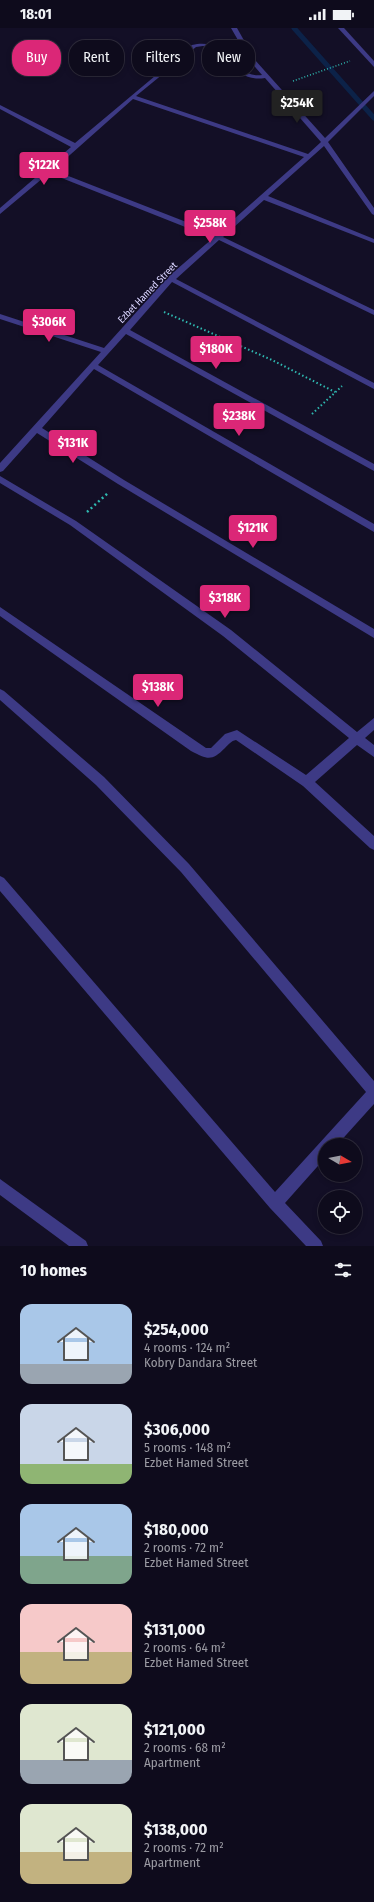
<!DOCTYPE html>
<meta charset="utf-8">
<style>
body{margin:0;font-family:"Fira Sans Condensed",sans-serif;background:#171425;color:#f1f3f6;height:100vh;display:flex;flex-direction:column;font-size:15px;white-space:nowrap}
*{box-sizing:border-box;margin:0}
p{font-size:13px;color:#9b9ba3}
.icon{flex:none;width:22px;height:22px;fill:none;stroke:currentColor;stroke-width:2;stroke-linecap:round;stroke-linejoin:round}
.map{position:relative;height:1218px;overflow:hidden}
.panel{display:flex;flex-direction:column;background:#0e0b1c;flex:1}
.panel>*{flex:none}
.top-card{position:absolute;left:12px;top:12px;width:350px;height:36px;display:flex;gap:8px}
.needle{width:26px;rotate:100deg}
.tools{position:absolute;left:318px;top:1110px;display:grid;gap:8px}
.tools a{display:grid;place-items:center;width:44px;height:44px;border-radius:50%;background:#0e0b1c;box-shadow:0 2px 6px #0003,0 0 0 1px #2e2b3b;font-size:20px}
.price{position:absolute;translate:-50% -34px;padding:0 9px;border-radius:4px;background:#db2777;color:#fff;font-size:13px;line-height:26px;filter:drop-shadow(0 1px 2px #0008)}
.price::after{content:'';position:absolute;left:50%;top:24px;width:12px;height:9px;margin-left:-6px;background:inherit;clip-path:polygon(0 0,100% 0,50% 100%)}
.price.on{background:#222;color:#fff}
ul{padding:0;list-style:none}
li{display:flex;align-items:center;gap:12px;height:100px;padding:0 20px}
li span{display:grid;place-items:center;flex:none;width:112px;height:80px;border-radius:12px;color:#555}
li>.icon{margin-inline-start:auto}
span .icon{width:48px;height:48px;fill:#fffc;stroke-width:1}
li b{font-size:17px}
h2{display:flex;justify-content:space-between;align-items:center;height:48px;padding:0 20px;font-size:17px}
.chip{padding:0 14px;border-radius:16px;background:#0e0b1c;box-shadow:0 2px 6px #0003,0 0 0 1px #2e2b3b;font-size:14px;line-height:36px}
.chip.on{background:#db2777;color:#fff}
.status{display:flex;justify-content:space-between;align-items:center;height:28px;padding:0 20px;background:#0e0b1c;direction:ltr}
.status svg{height:11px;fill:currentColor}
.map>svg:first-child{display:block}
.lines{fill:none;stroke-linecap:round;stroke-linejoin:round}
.stream{stroke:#0c2248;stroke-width:5}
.path-far2{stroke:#2fb8b0;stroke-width:1.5;stroke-dasharray:1 2;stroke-linecap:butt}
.path-far1{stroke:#2fb8b0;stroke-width:2;stroke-dasharray:1.5 2.5;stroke-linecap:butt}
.path{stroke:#2fb8b0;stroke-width:2.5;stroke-dasharray:2 3;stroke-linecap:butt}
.minor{fill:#3d3a85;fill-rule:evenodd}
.labels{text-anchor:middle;stroke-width:3;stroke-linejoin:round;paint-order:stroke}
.far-street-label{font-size:10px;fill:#d9d4ff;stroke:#130f26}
</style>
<div class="status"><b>18:01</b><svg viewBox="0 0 49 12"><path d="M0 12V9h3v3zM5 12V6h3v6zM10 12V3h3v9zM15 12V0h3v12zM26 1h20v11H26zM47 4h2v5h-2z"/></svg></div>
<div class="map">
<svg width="374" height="1218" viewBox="0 0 374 1218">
<rect width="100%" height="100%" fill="#130f26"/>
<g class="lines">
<path class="stream" d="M294,0L374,90"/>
<path class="path-far2" d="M293,53L350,33"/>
<g class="path-far1">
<path d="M164,284L272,332L335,364"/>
<path d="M312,386L342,358"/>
</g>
<path class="path" d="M87,484L108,465"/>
<g class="minor">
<path d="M231,0H237L255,32L325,110L374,63V68L328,114L374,180V187L372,186L324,118L268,168L374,211V215L264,172L223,209L374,282V287L219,212L176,251L374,355V361L172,254L130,302L374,436V443L126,306L98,337L374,496V504L94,341L42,400L124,452L374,601V610L118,456L37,405L3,443L0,444V435L101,324L0,291V286L104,320L168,249L213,210L49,145L0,186V180L71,119L0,81V77L75,115L192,17C230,8 232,51 262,47L250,33ZM203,18C230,23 233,55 265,50L321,114L308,126L136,68L196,19ZM133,71L304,129L217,206L53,142Z"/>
<path d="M338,0H344L374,33V39Z"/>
<path d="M0,448L76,493L231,602L357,704L374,690V702L365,710L374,717V729L357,717L315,754L374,808V822L370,820L303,758L236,712C231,713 229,716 225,720C212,733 208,732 191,723L0,588V579L206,720H211L225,706L237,702L306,747L349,710L223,608L70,497L0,455Z"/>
<path d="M0,661L4,663L104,749L189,836L374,1053V1076L337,1117H325V1130L285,1175L321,1213L323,1218H306L270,1180L0,863V848L4,850L275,1164L366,1064L181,844L96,757L0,672Z"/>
<path d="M0,1151L86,1213L88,1218H69L0,1167Z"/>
</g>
</g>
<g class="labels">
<g class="far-street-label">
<text transform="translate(147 264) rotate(-46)" y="4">Ezbet Hamed Street</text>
</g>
</g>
</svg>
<div class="tools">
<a><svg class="needle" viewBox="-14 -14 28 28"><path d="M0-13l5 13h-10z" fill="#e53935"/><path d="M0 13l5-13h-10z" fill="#9b9ba3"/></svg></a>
<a><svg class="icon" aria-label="locate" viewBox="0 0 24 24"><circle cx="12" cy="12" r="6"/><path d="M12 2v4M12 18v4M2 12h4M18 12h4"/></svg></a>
</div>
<b class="price on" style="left:297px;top:96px">$254K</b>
<b class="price" style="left:44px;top:158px">$122K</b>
<b class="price" style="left:210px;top:216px">$258K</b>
<b class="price" style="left:49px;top:315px">$306K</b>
<b class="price" style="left:216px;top:342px">$180K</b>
<b class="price" style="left:239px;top:409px">$238K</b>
<b class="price" style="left:73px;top:436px">$131K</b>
<b class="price" style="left:253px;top:521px">$121K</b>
<b class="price" style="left:225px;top:591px">$318K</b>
<b class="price" style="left:158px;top:680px">$138K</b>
<div class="top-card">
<a class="chip on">Buy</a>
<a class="chip">Rent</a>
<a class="chip">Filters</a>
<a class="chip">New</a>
</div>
</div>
<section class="panel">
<h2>10 homes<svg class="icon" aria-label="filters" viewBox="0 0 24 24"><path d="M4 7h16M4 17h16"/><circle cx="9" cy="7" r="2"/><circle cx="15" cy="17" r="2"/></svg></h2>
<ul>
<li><span style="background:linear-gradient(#a9c7e8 75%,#9aa5b1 0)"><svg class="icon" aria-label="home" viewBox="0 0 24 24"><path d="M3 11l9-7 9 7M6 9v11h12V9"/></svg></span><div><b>$254,000</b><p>4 rooms · 124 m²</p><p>Kobry Dandara Street</p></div></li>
<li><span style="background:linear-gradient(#c9d6e8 75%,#8fb573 0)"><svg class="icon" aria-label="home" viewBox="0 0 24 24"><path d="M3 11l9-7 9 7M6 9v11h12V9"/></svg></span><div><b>$306,000</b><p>5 rooms · 148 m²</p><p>Ezbet Hamed Street</p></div></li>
<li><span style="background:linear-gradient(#a9c7e8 65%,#7fa58c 0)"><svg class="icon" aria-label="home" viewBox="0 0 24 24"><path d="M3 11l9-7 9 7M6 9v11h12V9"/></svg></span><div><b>$180,000</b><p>2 rooms · 72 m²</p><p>Ezbet Hamed Street</p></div></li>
<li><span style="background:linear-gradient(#f6c9c9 60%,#c2b280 0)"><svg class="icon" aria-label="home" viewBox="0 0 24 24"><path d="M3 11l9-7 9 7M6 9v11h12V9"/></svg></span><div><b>$131,000</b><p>2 rooms · 64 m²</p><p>Ezbet Hamed Street</p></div></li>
<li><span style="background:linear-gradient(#dfe7d0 70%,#9aa5b1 0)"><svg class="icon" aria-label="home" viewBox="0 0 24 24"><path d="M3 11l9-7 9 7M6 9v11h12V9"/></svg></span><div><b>$121,000</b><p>2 rooms · 68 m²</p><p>Apartment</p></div></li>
<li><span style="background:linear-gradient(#dfe7d0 60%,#c2b280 0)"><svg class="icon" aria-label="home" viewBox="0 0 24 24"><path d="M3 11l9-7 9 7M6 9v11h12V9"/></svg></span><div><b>$138,000</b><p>2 rooms · 72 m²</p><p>Apartment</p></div></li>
</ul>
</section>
